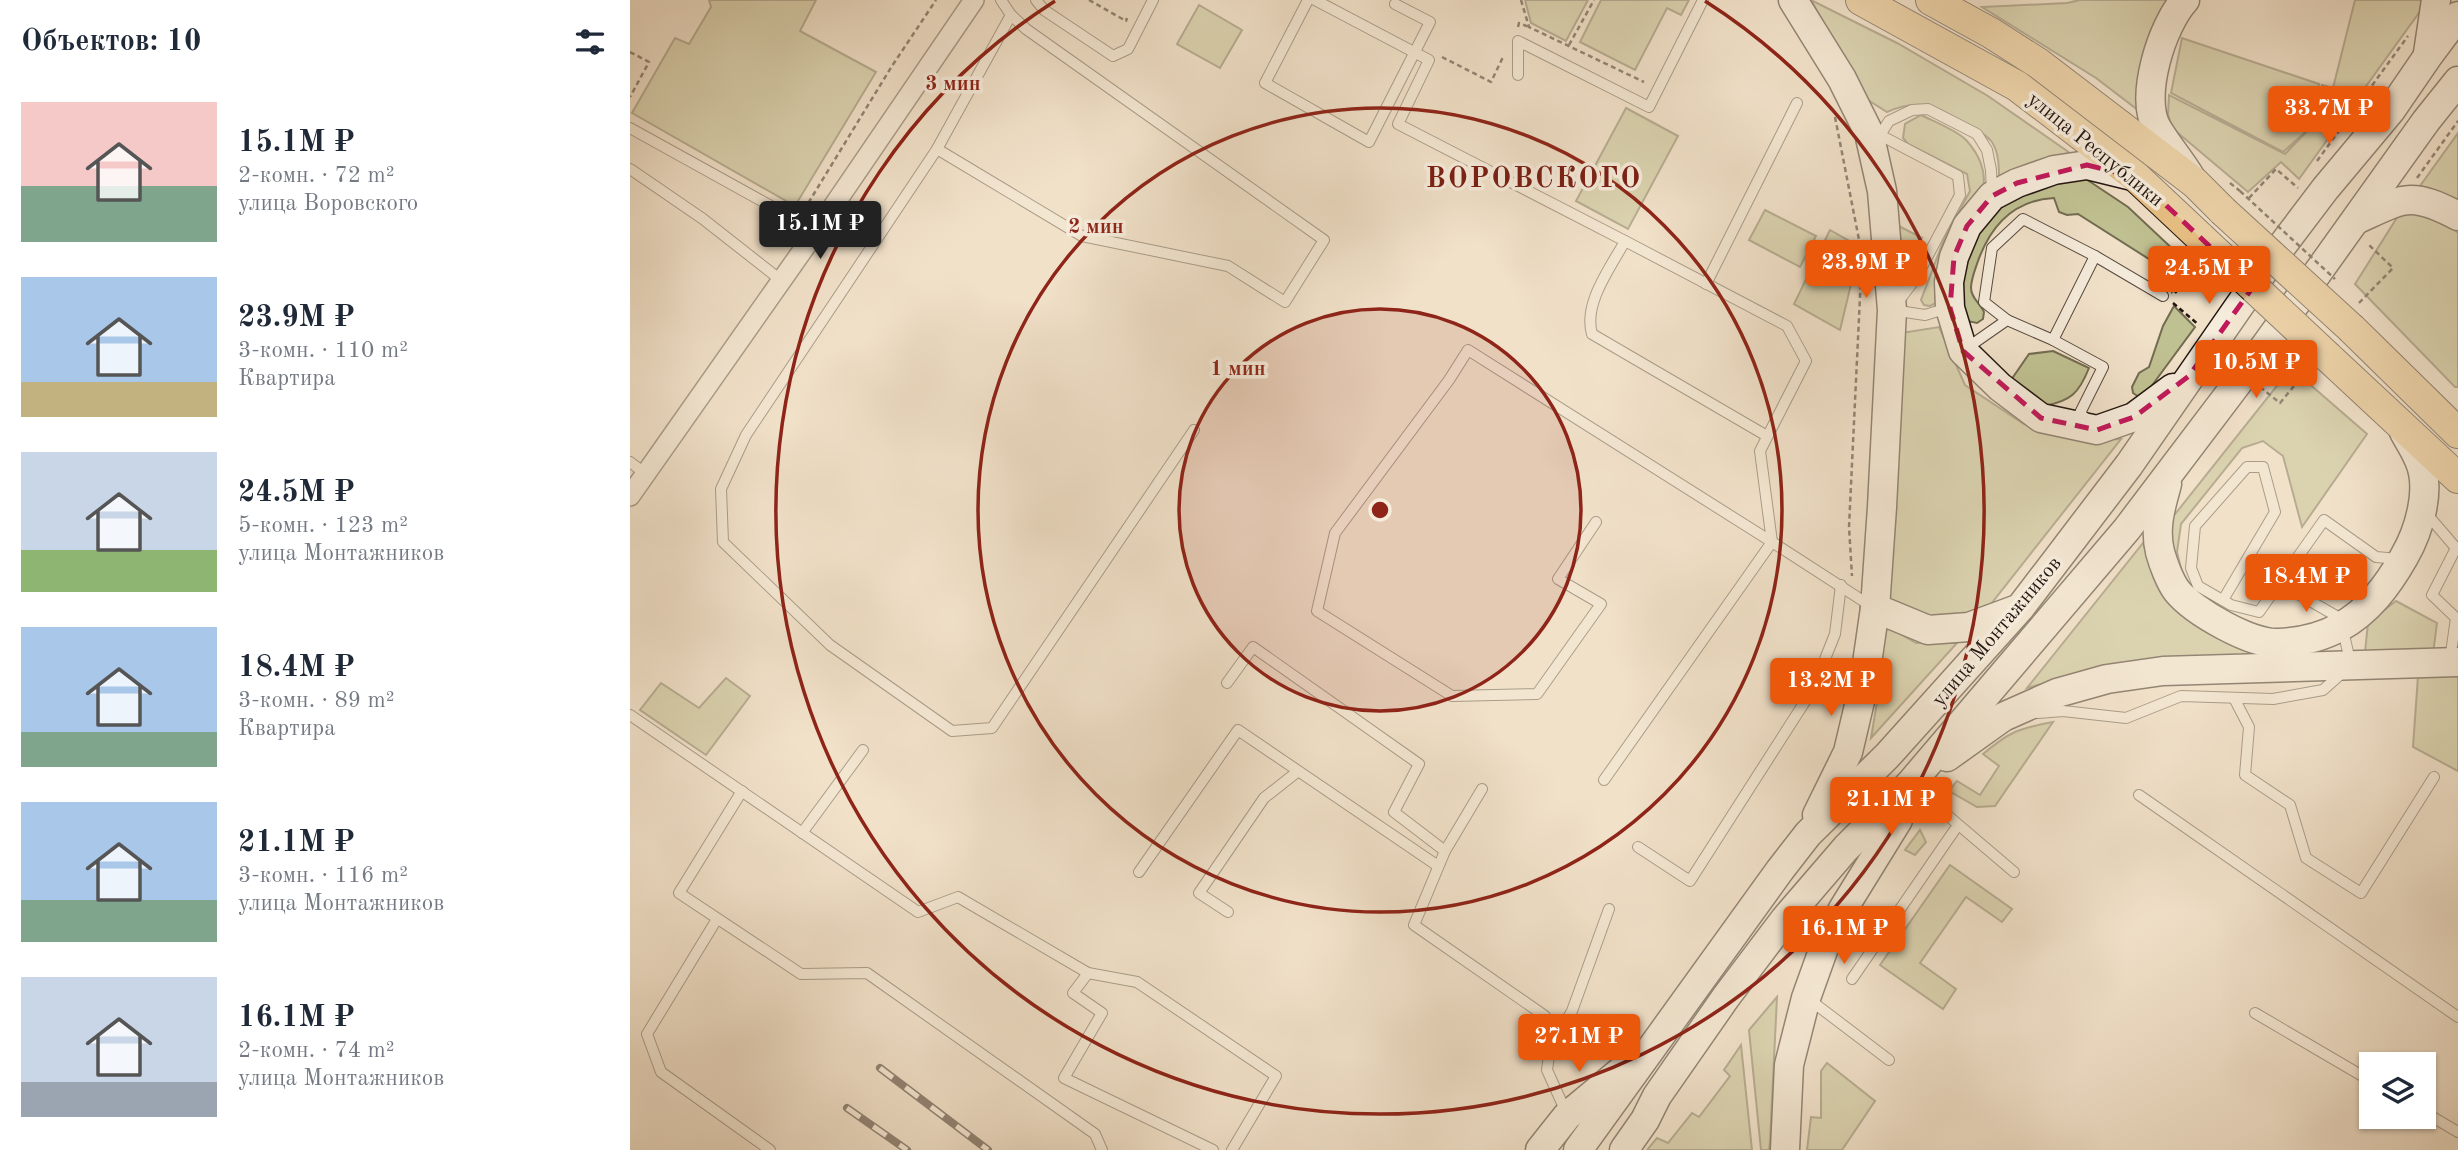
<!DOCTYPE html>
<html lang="ru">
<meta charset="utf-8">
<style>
body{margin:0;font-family:"Old Standard TT",serif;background:#f2f2f3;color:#1f2937;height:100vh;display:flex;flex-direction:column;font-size:26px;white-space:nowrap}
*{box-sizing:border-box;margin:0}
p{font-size:23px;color:#747a83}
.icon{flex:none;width:38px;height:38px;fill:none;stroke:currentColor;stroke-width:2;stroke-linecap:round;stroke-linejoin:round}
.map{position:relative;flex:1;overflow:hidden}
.drawer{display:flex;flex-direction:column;background:#fff;width:630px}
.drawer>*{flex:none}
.fabs{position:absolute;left:1729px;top:1052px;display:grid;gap:14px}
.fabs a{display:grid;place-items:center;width:77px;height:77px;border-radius:0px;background:#fff;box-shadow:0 2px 5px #0004;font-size:35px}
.price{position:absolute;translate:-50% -60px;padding:0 16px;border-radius:7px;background:#ea580c;color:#fff;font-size:23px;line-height:46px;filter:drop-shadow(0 2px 4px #0008)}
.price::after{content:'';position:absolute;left:50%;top:42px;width:21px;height:16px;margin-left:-10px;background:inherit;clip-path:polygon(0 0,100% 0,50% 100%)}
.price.on{background:#222;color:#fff}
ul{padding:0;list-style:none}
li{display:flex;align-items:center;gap:21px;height:175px;padding:0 21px}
li span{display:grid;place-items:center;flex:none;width:196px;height:140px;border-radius:0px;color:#555}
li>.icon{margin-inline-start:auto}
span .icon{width:84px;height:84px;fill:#fffc;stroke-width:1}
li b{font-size:30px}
h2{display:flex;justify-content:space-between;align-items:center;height:84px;padding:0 21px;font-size:30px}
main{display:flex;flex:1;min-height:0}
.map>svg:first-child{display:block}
.green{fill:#c0c192;stroke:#726c51;stroke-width:2}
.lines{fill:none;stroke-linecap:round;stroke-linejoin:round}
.lane-casing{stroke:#56493e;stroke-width:12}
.street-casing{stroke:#56493e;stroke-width:22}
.secondary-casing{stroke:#231610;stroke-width:31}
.primary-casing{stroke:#231610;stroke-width:32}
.path{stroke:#231610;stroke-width:2.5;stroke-dasharray:5 3.5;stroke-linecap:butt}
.lane{stroke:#f6ecdc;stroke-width:10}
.street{stroke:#f6ecdc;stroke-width:19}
.secondary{stroke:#f6ecdc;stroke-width:28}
.primary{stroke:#e8c084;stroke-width:30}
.rail-casing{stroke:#231610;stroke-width:8}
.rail{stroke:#f6ecdc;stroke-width:5;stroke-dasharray:16;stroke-linecap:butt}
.primary-bridge-casing{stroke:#231610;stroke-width:32;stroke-linecap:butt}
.path-bridge{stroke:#231610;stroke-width:2.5;stroke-dasharray:5 3.5;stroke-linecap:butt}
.primary-bridge{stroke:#e8c084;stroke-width:30}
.marked{fill:none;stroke:#c2185b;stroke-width:5;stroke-dasharray:14 9;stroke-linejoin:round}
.ring{fill:none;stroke:#8f2418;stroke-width:3.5}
.labels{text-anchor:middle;stroke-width:7;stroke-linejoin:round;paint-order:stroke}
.street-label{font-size:21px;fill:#231610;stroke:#f6ecdc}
.district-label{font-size:28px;font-weight:bold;letter-spacing:2px;fill:#7a1f14;stroke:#f6ecdc}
.centre{fill:#8f2418;stroke:#f6ecdc;stroke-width:3.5}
.ring-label{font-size:21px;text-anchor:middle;font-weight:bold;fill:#8f2418;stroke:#f6ecdc;stroke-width:7;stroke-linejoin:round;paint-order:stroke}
</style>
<main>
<section class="drawer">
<h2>Объектов: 10<svg class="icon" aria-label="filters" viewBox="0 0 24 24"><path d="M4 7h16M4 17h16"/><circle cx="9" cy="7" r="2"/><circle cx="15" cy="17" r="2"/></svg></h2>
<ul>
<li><span style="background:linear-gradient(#f6c9c9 60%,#7fa58c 0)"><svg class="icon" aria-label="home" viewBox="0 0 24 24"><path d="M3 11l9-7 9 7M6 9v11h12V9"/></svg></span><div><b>15.1M ₽</b><p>2-комн. · 72 m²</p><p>улица Воровского</p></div></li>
<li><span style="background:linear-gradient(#a9c7e8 75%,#c2b280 0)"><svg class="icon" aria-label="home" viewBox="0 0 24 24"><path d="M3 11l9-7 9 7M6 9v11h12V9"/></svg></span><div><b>23.9M ₽</b><p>3-комн. · 110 m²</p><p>Квартира</p></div></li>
<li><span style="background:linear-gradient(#c9d6e8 70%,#8fb573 0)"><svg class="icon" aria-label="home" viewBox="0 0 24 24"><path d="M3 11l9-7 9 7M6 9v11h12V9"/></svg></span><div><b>24.5M ₽</b><p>5-комн. · 123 m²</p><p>улица Монтажников</p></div></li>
<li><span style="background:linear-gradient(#a9c7e8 75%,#7fa58c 0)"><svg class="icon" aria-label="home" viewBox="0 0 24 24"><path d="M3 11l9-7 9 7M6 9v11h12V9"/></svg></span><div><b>18.4M ₽</b><p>3-комн. · 89 m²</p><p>Квартира</p></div></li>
<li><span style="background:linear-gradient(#a9c7e8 70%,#7fa58c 0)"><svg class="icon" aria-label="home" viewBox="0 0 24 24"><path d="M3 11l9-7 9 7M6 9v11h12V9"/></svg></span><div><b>21.1M ₽</b><p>3-комн. · 116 m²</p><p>улица Монтажников</p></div></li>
<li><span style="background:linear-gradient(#c9d6e8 75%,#9aa5b1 0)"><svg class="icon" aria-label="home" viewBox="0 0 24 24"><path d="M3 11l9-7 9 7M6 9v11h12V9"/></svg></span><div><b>16.1M ₽</b><p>2-комн. · 74 m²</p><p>улица Монтажников</p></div></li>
</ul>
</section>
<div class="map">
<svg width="1828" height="1150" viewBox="0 0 1828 1150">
<rect width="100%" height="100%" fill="#f1e1c9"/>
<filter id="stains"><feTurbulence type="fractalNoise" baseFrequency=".00286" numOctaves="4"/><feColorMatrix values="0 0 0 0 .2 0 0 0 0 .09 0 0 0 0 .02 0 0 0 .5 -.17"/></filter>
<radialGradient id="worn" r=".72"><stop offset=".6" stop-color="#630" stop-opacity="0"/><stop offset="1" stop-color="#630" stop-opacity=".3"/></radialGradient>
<g class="green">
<path d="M79,0H186L170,31L246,72L165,206L2,113L45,38L59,44L81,7Z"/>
<path d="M895,0H958L936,41L901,23Z"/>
<path d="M971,0H1059L1051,15L1037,8L1005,70L950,42Z"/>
<path d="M1181,0L1267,43L1358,96L1440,153L1403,163L1369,180C1369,167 1369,153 1362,142C1357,135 1347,130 1339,126C1308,107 1292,97 1257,112L1235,98Z"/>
<path d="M1450,0H1543L1508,110L1466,78L1352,7L1437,3Z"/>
<path d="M1725,0H1795L1796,3L1669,179L1651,162L1618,192L1542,128L1538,114L1539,95L1655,154L1681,127L1653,152L1541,93L1552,38L1689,84L1681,126L1692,85L1703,88Z"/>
<path d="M569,5L612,30L590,68L547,44Z"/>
<path d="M996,108L1048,136L998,229L946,201Z"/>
<path d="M1291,115C1303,121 1328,131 1336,140C1349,154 1358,173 1352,192L1306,303L1300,306L1294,305L1291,300L1313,242L1340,191L1337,174L1278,144L1273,138L1275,124Z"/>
<path d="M1828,133V204L1811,194L1790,186Z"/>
<path d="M1450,175L1498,207L1564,269L1542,292L1541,280L1533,268L1448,214L1437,215L1429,212L1424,198C1385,200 1361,225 1348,261C1345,270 1341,279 1341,288C1341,298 1350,303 1354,312L1353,319L1347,323L1337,321L1329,295L1345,231L1384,195Z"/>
<path d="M1135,210L1186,236L1170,267L1119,240Z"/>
<path d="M1783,210L1815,222L1828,233V387H1825L1725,284L1770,213Z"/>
<path d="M1263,223L1292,238L1268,280Z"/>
<path d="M1200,230L1230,247L1210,330L1164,304Z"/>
<path d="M1544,306L1565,327L1512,399L1503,393L1502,387L1509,373L1519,367L1533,326Z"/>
<path d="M1309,327L1335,385L1394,424L1445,440L1491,439L1357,609L1308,620L1275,611L1254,596L1271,333Z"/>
<path d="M1423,351L1459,368C1449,393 1441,401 1414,406L1381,380L1399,354Z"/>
<path d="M1661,368L1737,434L1672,527L1653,456L1633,441L1612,448L1551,524L1547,552L1553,577L1539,548L1542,518Z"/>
<path d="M1513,543C1517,555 1520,568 1526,580C1546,626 1598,641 1642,656L1465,669L1397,688Z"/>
<path d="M1766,601L1807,623L1803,654L1735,652L1738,623Z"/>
<path d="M1255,625L1286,643H1327L1241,738L1249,690Z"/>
<path d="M1788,676H1828V771L1783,747Z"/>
<path d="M96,678L120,696L76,755L10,710L31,683L69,708Z"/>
<path d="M1423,722L1365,806L1347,807L1319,791L1327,781L1350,795L1369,766L1353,754C1379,732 1389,728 1423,722Z"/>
<path d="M1290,830L1296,842L1285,855L1275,850Z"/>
<path d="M1320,865L1382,909L1372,922L1336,897L1290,963L1326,989L1313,1009L1250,965Z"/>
<path d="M1147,997L1140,1141L1139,1150H1131L1119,1030Z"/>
<path d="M1111,1045L1122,1150H1017L1027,1138L1038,1143L1062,1113L1069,1117L1100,1076L1094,1070Z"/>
<path d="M1197,1063L1245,1101L1212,1150H1177L1181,1117L1191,1118V1071Z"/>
</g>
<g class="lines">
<g class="lane-casing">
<g id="lane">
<path d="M371,0L381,15L307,149L116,435L91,489L93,542L200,645L322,731L362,728L564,430"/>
<path d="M406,0L414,10L483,56L498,49L523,0"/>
<path d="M678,0L635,83L739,142L800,22L765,4"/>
<path d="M685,0L799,60L768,124L995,241C981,267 953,303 962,334L1137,436"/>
<path d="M888,75V41L1019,107L1073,0"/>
<path d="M0,128L168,221L187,230"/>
<path d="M1243,134L1250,135L1328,176L1330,195L1286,278L1262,310L1295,315L1318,308"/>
<path d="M1250,135L1259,121L1282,110L1298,109L1347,134L1357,150L1361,170L1362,192"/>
<path d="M307,149L452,236L598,266L655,302L694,240L396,29L381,15"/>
<path d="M0,169L73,219L152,281"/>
<path d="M1465,256L1533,296"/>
<path d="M1076,284L1167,103"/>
<path d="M1377,320L1354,302L1362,248L1393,219L1465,256L1423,340"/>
<path d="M1334,350L1377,320L1423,340L1473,367L1450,413L1457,420"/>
<path d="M0,462L16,474"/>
<path d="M1796,513L1826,548L1802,595L1826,618L1820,660"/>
<path d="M966,522L928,579L971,604L907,694L822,696L687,611L705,533L819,380L838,350L1142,542L1130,451L1176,361L1157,326L995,241"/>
<path d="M1593,600L1645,512L1633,467H1617L1565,526L1561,568L1568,586L1601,605L1629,612L1694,520L1746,557L1769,559"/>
<path d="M597,683L623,647L789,764L764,812L815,851"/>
<path d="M1604,698L1619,727L1615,775L1660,805L1676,858L1731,893L1804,777"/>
<path d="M1408,713L1433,711L1496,718L1551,696L1643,699L1693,690L1721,665L1712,626L1708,617L1649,583"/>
<path d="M0,715L288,912L328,897L458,973L507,982L646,1076L602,1150"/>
<path d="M974,780L1142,542L1241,606"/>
<path d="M1283,786L1384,872"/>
<path d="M852,789L815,851L784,925L915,1016L920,1048L917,1070L936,1112"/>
<path d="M112,791L49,893L171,974L237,973L465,1134L472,1150"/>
<path d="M1509,795L1828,1017"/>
<path d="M172,833L233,750"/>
<path d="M1008,847L1060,881L1183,689L1205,634L1211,585"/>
<path d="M509,872L608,730L808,866"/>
<path d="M598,912L569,893L634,798L667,772"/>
<path d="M87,919L17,1034L31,1072L140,1150"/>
<path d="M458,973L443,993L472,1013L434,1078L583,1150"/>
<path d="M1222,979L1328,825"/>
<path d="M1180,1000L1259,1060"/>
<path d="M1625,1013L1741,1081"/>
<path d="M921,1047L942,1011L979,909"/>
<path d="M1794,1112L1828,1132"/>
</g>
</g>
<g class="street-casing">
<path id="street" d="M0,496L187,230L344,0"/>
</g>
<g class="secondary-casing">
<g id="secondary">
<path d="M1163,0L1212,79L1239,133L1252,191L1262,310L1252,507L1245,608L1234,684L1218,752L1187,815"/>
<path d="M1555,0C1532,25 1509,97 1527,128C1537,145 1551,161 1561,178"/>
<path d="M1798,53L1806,0"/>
<path d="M1506,177L1457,165L1424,170L1387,183L1362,196L1337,226L1324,257L1319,282L1320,308L1333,351L1370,387L1411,418L1467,430L1504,417L1543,388"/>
<path d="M1728,219C1774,198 1780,191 1828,216"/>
<path d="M1537,484C1531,506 1524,528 1530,552C1533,563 1540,582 1547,591C1564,612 1622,645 1649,643C1670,642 1692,637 1710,627C1739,611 1758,585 1774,557C1789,531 1802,489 1789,460C1785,450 1779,441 1774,432"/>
<path d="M1245,608L1298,630L1339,627L1385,610"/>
<path d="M1317,757L1373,717L1427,693L1477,679L1533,671L1828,662"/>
<path d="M910,1150L937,1116L996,1067"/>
<path d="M948,1150L1150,870L1178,834L1257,756L1390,608L1499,465L1639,263L1695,189L1761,110L1798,56L1828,16"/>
<path d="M994,1150L1015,1120L1027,1096L1096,997L1155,919L1216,848L1280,784L1497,529L1628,356L1796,121L1828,81"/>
<path d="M1155,1150L1159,1065L1176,998L1195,945L1213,909L1268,820L1271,795"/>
</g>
</g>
<g class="primary-casing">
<g id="primary">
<path d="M1231,0L1387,86L1506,177L1571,238"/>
<path d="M1301,0L1361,33L1408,63L1565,183L1593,211"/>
<path d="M1722,329L1828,433"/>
<path d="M1698,357L1828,478"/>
</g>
</g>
<g class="path">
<path d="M459,0L496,21L497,18"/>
<path d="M891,0L899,27L1014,82"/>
<path d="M888,27L889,23L899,27"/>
<path d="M939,45L964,0"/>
<path d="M0,52L19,62L0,97"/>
<path d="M812,57L861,82L874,55"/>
<path d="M1205,117L1232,255L1219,527L1222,576"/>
<path d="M1687,161L1778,36"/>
<path d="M1787,178L1828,121"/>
<path d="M1600,183L1610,191"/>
<path d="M1619,198L1646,169L1668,188"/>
<path d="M174,210L262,66L306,0"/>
<path d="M154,243L161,231"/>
<path d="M1545,293L1569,267"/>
<path d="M1543,303L1569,325"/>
<path d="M1729,303L1763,268L1737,243"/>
<path d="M1630,387L1650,403L1678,369"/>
</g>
<use href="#lane" class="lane"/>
<use href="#street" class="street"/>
<use href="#secondary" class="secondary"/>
<use href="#primary" class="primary"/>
<g class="rail-casing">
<g id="rail">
<path d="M250,1068L358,1150"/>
<path d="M217,1108L277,1150"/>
</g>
</g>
<use href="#rail" class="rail"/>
<g class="primary-bridge-casing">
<g id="primary-bridge">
<path d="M1593,211L1722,329"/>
<path d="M1571,238L1698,357"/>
</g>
</g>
<path class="path-bridge" d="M1610,191L1705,279"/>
<use href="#primary-bridge" class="primary-bridge"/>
</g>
<path d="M0 0H1828V1150H0ZM1457,165L1506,177L1623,287L1559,376L1504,417L1467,430L1411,418L1333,351L1320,308L1324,257L1337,226L1362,196L1387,183Z" fill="#f1e1c9" fill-opacity=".55" fill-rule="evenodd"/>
<path class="marked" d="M1457,165L1506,177L1623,287L1559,376L1504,417L1467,430L1411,418L1333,351L1320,308L1324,257L1337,226L1362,196L1387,183Z"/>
<circle cx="750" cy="510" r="201" fill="#8f2418" fill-opacity=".12"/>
<g class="ring">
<circle cx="750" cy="510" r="201"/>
<circle cx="750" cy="510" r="402"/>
<path d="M1075 1A604 604 0 1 1 425 1"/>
</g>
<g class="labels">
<g class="street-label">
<text transform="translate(1466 149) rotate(39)" y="7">улица Республики</text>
<text transform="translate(1366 631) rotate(-50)" y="7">улица Монтажников</text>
</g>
<g class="district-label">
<text x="904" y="187">ВОРОВСКОГО</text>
</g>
</g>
<circle cx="750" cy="510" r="10" class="centre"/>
<g class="ring-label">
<text x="323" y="90">3 мин</text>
<text x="466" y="233">2 мин</text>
<text x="608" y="375">1 мин</text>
</g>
<rect width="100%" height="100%" filter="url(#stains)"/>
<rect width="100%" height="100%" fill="url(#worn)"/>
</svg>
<div class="fabs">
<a><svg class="icon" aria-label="layers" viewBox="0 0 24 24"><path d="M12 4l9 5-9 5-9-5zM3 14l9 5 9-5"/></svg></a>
</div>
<b class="price" style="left:1699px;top:146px">33.7M ₽</b>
<b class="price on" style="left:190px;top:261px">15.1M ₽</b>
<b class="price" style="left:1236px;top:300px">23.9M ₽</b>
<b class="price" style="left:1579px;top:306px">24.5M ₽</b>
<b class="price" style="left:1626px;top:400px">10.5M ₽</b>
<b class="price" style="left:1676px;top:614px">18.4M ₽</b>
<b class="price" style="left:1201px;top:718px">13.2M ₽</b>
<b class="price" style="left:1261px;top:837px">21.1M ₽</b>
<b class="price" style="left:1214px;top:966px">16.1M ₽</b>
<b class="price" style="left:949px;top:1074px">27.1M ₽</b>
</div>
</main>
